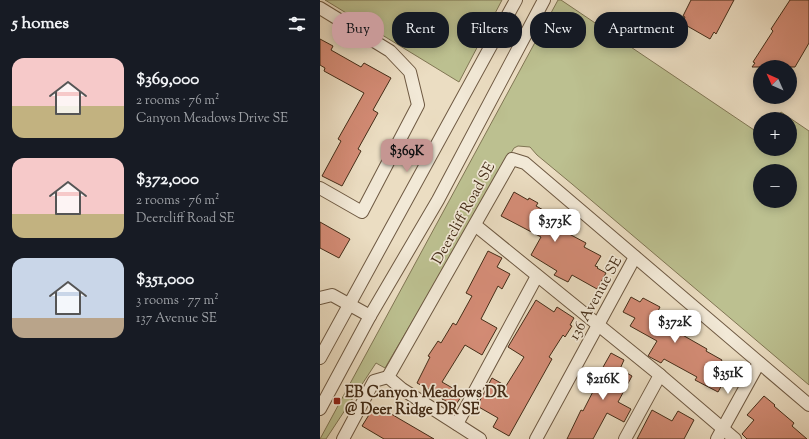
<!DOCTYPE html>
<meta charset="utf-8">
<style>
body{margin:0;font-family:"Sorts Mill Goudy",serif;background:#20242c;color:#f1f3f6;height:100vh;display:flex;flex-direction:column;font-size:15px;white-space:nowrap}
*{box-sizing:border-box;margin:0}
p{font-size:13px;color:#9ea1a6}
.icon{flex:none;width:22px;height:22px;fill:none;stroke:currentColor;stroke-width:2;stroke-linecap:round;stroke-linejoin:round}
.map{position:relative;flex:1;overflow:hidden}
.drawer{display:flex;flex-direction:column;background:#171b24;width:320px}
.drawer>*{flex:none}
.hud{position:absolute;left:12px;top:12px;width:380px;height:36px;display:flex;gap:8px}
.needle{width:26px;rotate:315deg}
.tools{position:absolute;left:433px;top:60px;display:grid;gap:8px}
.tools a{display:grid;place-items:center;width:44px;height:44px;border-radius:50%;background:#171b24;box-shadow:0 2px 10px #0003;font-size:20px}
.price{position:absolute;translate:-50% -34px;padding:0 9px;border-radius:8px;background:#fff;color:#222;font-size:13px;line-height:26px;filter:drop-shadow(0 1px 2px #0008)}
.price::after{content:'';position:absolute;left:50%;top:24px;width:12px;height:9px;margin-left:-6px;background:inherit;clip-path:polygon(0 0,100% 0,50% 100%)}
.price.on{background:#c59692;color:#111}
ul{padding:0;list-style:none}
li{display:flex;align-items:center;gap:12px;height:100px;padding:0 12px}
li span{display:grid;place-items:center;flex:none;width:112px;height:80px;border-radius:12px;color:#555}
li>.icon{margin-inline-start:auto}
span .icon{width:48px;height:48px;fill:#fffc;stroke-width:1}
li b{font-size:17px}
h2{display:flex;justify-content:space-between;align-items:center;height:48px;padding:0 12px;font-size:17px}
.tag{padding:0 14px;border-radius:16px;background:#171b24;box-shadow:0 2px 10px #0003;font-size:14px;line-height:36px}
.tag.on{background:#c59692;color:#111}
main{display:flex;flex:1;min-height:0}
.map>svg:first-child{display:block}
.green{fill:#bcc090;stroke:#807654;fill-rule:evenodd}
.building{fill:#d48c76;stroke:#442d18}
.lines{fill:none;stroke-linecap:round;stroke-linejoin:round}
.minor-casing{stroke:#6e5942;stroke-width:14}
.minor{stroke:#f2e9d7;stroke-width:12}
.poi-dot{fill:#8f2418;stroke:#f2e9d7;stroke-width:1.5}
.labels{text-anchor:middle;stroke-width:3.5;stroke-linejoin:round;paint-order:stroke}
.street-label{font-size:15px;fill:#442d18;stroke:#f2e9d7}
.poi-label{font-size:15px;font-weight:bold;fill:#442d18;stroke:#f2e9d7;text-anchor:start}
</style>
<main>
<section class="drawer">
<h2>5 homes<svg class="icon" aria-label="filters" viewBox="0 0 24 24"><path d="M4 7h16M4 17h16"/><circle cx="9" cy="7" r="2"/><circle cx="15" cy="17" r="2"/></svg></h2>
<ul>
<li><span style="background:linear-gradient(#f6c9c9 60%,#c2b280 0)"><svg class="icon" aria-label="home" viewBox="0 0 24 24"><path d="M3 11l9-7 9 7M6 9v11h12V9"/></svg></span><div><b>$369,000</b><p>2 rooms · 76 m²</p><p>Canyon Meadows Drive SE</p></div></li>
<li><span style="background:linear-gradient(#f6c9c9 70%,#c2b280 0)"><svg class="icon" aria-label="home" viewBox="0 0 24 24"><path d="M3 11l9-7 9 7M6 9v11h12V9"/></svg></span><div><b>$372,000</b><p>2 rooms · 76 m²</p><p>Deercliff Road SE</p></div></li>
<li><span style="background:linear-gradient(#c9d6e8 75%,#b9a48a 0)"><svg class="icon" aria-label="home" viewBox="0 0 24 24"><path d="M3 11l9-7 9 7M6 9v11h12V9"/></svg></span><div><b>$351,000</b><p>3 rooms · 77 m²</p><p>137 Avenue SE</p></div></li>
</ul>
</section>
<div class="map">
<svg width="489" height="439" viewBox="0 0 489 439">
<rect width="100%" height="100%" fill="#ebddc2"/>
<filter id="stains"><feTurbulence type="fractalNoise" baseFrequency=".005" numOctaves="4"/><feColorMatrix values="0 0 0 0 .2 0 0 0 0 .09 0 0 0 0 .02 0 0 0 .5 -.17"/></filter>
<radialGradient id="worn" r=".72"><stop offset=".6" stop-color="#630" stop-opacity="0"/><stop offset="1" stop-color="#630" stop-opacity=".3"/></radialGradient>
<g class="green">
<path d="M5,0H182L139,82Z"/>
<path d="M238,0H241L440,134V149H470V119H456L461,112L489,131V385L252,184L217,155L210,147L198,146L194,148L65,368L56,363L6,439H0ZM440,171H470V201H440Z"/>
</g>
<g class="building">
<path d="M371,0H414L396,34L394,32L390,39L362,23L365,17L363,16Z"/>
<path d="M470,0H489V43L475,67H432L435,63L433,62L453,31L451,29Z"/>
<path d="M0,39L13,46L11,50L41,67L44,63L71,78L53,110L58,113L38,149L41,151L22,186L2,176L21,141L18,139L44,93L4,71L5,68L0,65Z"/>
<path d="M194,192L208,200L209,198L218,203L216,206L236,217L233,223L239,226L238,228L266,243L264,247L281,256L275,266L278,267L277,268L286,273L277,289L252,275L248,282L234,275L237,271L211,255L221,237L181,216Z"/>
<path d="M0,222L30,239L19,258L0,248Z"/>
<path d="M168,251L182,258L177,267L190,274L182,289L178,286L161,319L177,328L162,355L145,345L122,382L143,394L135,406L122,399L123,397L97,383L110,357L108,356L118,341L121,343L133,323L136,325L152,296L146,293Z"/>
<path d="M311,297L320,302L323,298L340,307L337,313L362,327L359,333L387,349L386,351L402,360L397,369L407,376L398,392L375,380L377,377L344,359L341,363L328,356L337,341L310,326L315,318L303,312Z"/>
<path d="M216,300L234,312L237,307L254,318L250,325L252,326L245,337L243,335L229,357L232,359L189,436L173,427L178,418L157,406L172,378L186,386L204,357L188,347Z"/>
<path d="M291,353L304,360L300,369L312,376L298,402L311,409L304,422L287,413L273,439H247L261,410L263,411L280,378L278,376Z"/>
<path d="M444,396L455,405L454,406L474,423L472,426L487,439H427L422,434L434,420L427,415Z"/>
<path d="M63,409L78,418L114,439H64L42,426L52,410L59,414Z"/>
<path d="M332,410L352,421L358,411L374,420L364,439H317Z"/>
</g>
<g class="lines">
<g class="minor-casing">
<g id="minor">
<path d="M0,8L70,51L90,72L98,105L42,212L0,188"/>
<path d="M155,225L340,375L415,439"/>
<path d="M0,298L12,295L50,316"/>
<path d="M0,358L196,0"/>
<path d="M0,409L50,316L118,200L224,0"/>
<path d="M137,424L217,276"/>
<path d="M23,439L54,381L68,377"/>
<path d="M160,439L82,389L68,377L192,159L205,163L489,405"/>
<path d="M216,439L315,257"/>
<path d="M305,439L340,375"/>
<path d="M397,439L439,363"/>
</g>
</g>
<use href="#minor" class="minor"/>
</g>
<rect class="poi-dot" x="13" y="397" width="8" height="8" rx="2"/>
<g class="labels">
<g class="street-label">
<text transform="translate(143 213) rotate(-61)" y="5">Deercliff Road SE</text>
<text transform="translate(275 298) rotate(-61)" y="5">136 Avenue SE</text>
</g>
<g class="poi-label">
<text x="25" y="397">EB Canyon Meadows DR<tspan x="25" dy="17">@ Deer Ridge DR SE</tspan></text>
</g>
</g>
<rect width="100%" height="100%" filter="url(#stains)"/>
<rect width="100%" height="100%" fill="url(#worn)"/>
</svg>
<div class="tools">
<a><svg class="needle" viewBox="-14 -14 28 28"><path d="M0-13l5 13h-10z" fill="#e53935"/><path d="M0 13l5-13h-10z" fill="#9ea1a6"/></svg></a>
<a>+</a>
<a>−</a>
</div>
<b class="price on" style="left:87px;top:173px">$369K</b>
<b class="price" style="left:235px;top:243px">$373K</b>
<b class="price" style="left:355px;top:344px">$372K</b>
<b class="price" style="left:408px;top:395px">$351K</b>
<b class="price" style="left:283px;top:401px">$216K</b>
<div class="hud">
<a class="tag on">Buy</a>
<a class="tag">Rent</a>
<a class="tag">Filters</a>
<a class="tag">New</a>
<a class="tag">Apartment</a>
</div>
</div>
</main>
